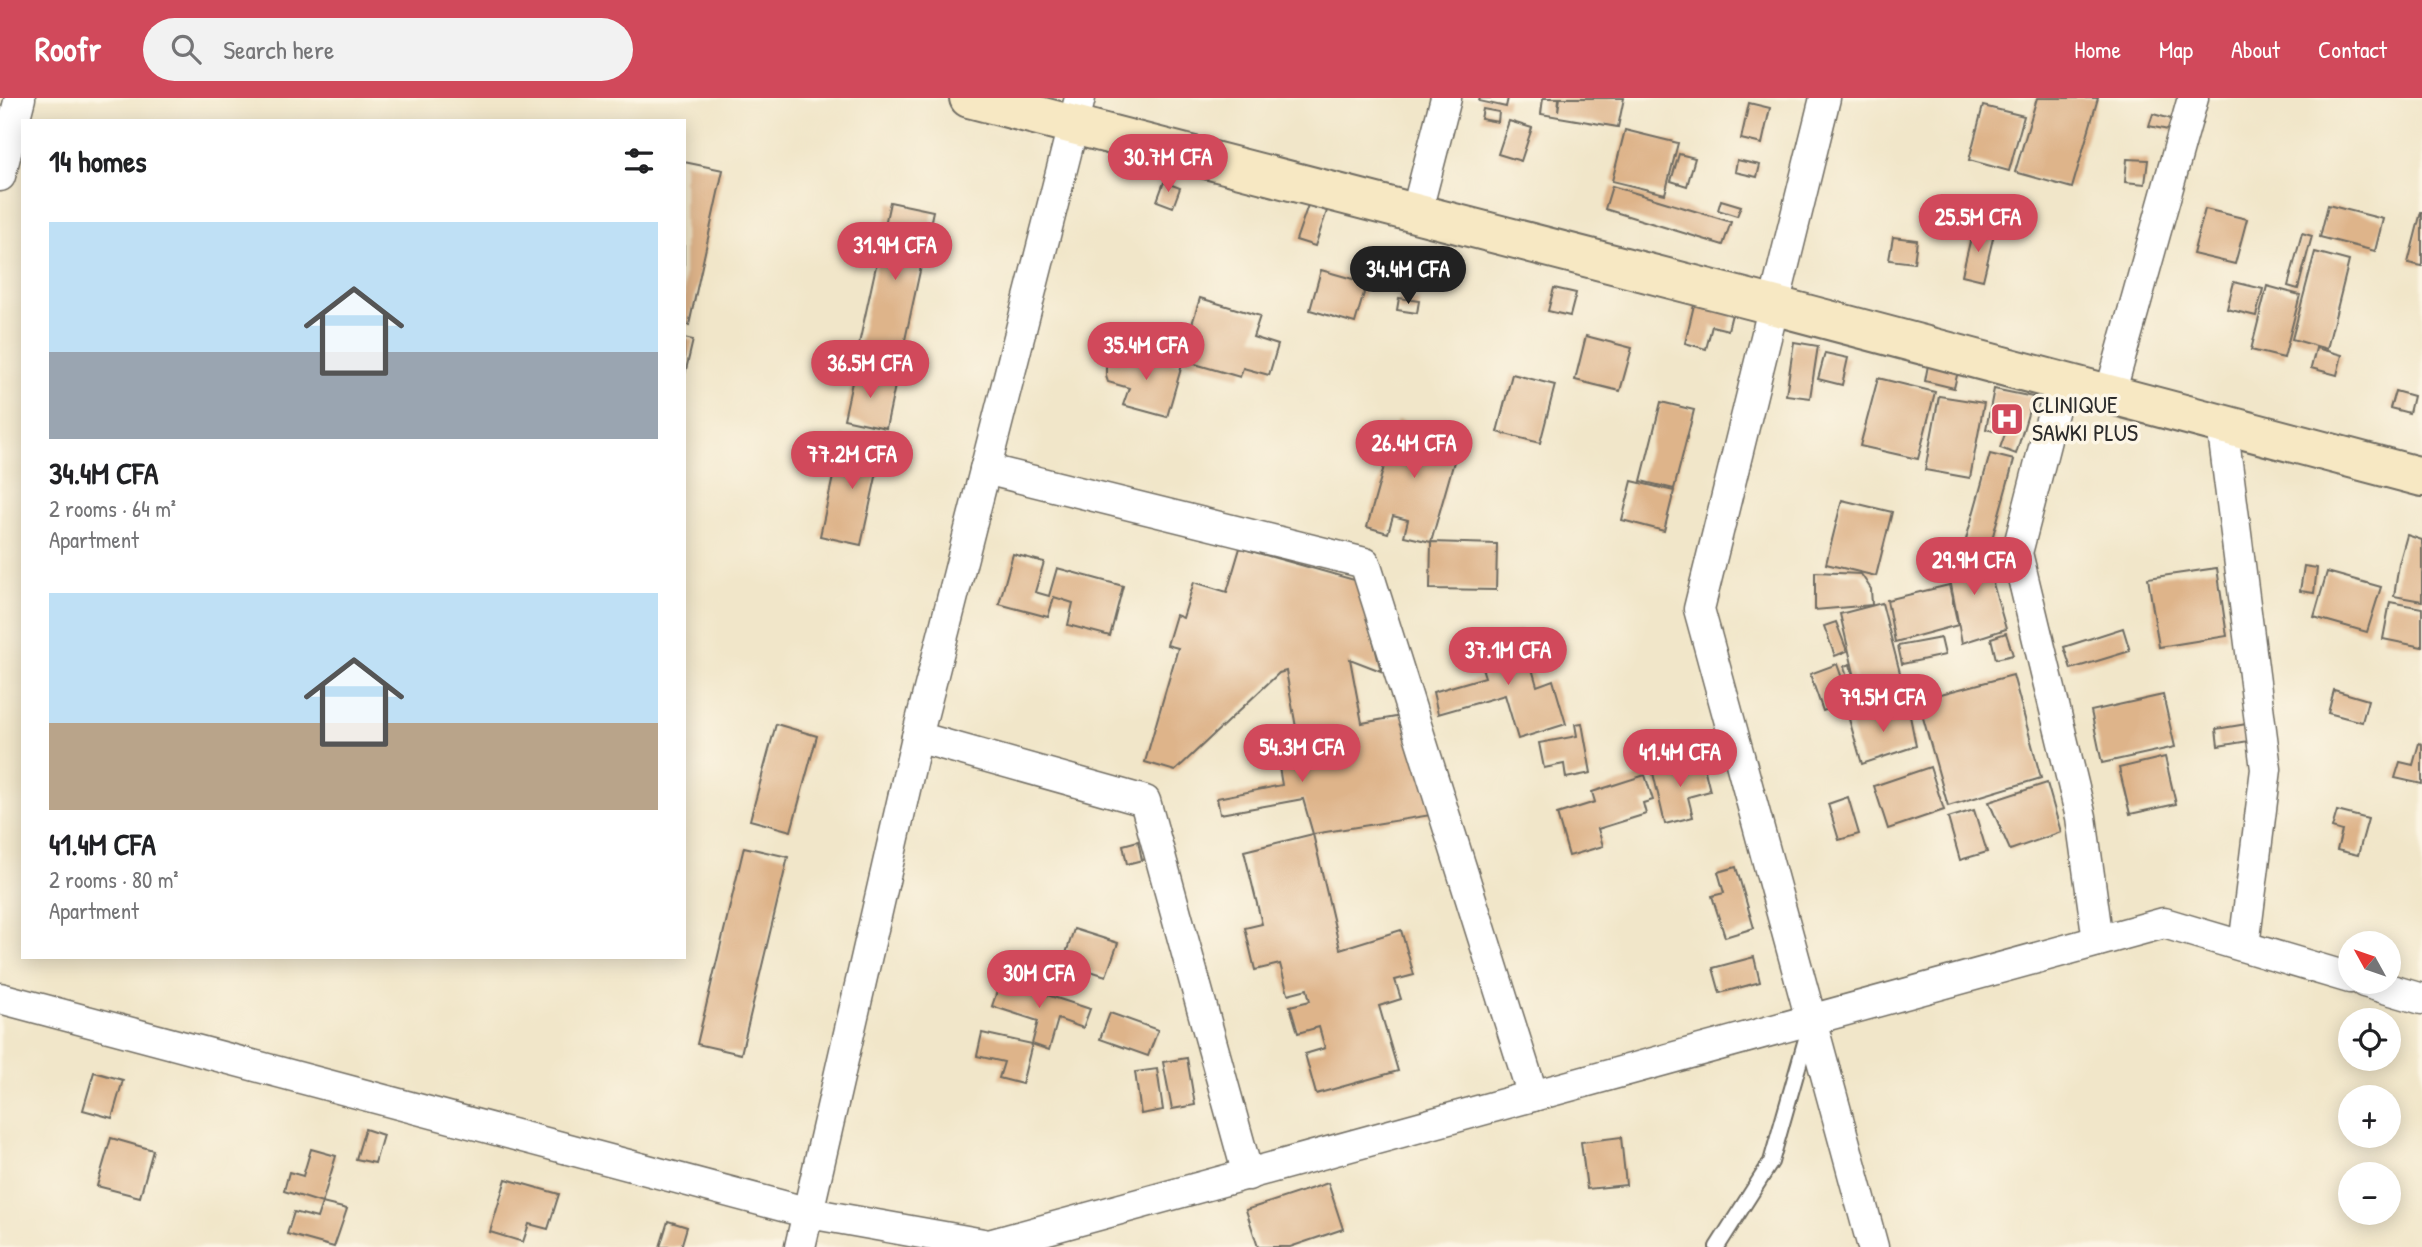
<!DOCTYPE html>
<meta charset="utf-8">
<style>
body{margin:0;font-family:"Patrick Hand",sans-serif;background:#f2f2f2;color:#202124;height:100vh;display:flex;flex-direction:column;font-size:26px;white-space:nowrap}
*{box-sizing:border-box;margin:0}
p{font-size:23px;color:#757577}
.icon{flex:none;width:38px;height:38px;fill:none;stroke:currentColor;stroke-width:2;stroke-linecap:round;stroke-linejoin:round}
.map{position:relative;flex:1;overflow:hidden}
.sheet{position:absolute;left:21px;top:21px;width:665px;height:840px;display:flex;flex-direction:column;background:#fff;border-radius:0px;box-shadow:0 4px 18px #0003}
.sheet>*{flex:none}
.needle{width:46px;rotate:310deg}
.buttons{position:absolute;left:2338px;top:833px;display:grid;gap:14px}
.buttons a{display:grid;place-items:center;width:63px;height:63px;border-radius:50%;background:#fff;box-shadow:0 4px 18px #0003;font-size:35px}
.price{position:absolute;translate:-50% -60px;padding:0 16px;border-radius:24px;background:#d1495b;color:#fff;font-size:23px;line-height:46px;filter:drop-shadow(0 2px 4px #0008)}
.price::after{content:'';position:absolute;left:50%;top:42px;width:21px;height:16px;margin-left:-10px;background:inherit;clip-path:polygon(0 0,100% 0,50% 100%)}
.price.selected{background:#222;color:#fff}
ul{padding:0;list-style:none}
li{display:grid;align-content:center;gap:14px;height:371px;padding:0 28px}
li span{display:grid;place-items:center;height:217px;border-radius:0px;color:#555}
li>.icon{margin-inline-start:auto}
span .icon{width:126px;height:126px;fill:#fffc;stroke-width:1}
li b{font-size:30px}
h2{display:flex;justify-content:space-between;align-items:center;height:84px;padding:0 28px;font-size:30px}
header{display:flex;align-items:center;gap:42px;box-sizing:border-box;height:98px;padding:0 35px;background:#d1495b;color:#fff}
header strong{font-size:33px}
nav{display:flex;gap:38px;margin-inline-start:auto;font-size:24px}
.search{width:490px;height:63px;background:#f2f2f2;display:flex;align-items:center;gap:18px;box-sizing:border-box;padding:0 24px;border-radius:38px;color:#757577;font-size:26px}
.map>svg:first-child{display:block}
.building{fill:#deb48a}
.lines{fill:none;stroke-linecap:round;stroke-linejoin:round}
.lane-casing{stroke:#706c62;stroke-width:18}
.street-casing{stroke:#706c62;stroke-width:33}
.secondary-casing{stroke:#706c62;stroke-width:42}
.lane{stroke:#fff;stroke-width:14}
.street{stroke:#fff;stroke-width:30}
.secondary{stroke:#f7e8c3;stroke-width:38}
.labels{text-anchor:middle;stroke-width:7;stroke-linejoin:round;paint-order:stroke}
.poi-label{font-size:24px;fill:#2b2b2b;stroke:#fcf5e5;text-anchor:start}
</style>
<header>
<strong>Roofr</strong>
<div class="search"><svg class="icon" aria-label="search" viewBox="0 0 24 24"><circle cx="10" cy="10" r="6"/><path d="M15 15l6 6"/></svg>Search here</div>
<nav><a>Home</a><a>Map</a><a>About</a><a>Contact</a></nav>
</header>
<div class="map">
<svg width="2422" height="1149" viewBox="0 0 2422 1149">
<rect width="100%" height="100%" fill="#fcf5e5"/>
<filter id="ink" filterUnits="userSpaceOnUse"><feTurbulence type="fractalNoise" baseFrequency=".0143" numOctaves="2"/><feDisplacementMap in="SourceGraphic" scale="14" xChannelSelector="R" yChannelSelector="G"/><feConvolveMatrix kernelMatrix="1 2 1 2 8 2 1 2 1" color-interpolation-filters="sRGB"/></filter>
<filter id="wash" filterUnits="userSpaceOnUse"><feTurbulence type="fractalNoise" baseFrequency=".00686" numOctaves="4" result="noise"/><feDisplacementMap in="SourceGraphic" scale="28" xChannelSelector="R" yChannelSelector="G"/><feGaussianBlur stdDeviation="1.57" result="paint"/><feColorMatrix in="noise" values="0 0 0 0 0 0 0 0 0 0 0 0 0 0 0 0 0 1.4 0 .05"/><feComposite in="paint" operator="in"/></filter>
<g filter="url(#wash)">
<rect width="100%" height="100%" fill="#f1e6c9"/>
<g id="blocks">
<g class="building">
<path d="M1480,0H1508L1506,9L1479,3Z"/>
<path d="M1543,0H1559L1558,13L1560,0H1624L1618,29L1541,16Z"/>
<path d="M2037,0H2098L2072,90L2015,74Z"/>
<path d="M1749,5L1770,10L1762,46L1741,41Z"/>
<path d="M1983,8L2024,18L2009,73L1969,62Z"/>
<path d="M1483,11L1499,14L1498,24L1481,21Z"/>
<path d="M2153,16L2175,22L2173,33L2149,28Z"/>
<path d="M1509,23L1532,30L1521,63L1498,56Z"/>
<path d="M1625,32L1678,45L1665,96L1612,83Z"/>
<path d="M1679,56L1695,60L1687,88L1671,83Z"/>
<path d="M2127,61L2148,62L2145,86L2125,84Z"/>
<path d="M1737,62L1760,67L1757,79L1735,74Z"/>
<path d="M684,64L723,72L689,227L684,226Z"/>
<path d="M1164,84L1180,90L1173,109L1157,103Z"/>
<path d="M1612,88L1731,124L1723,147L1605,111Z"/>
<path d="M1721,102L1741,108L1737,118L1718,112Z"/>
<path d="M890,104L933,113L900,265L857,255Z"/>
<path d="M1308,107L1327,113L1315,148L1296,142Z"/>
<path d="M2328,107L2383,121L2375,153L2320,139Z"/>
<path d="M2205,111L2247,121L2235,166L2193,156Z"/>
<path d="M2421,114H2422V168L2408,165Z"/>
<path d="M1973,131L1994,136L1983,182L1962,177Z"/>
<path d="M2302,135L2312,138L2298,191L2288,188Z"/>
<path d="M1893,139L1917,142L1914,165L1889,162Z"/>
<path d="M2315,154L2349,163L2327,251L2292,241Z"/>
<path d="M1321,172L1367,185L1355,225L1310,212Z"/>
<path d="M2234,184L2263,191L2256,218L2227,211Z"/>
<path d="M2267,188L2300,197L2284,260L2251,252Z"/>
<path d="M1554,190L1576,195L1570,218L1548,213Z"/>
<path d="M1200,200L1260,218L1253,239L1278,247L1269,277L1243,270L1240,279L1181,262Z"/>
<path d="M1399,200L1419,203L1417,215L1397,212Z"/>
<path d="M1694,207L1732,216L1728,232L1712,228L1706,251L1685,245Z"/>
<path d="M1586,238L1632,250L1620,293L1575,282Z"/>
<path d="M684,240L693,242L685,276H684Z"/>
<path d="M1794,244L1818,248L1810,300L1786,297Z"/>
<path d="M2316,250L2342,257L2337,277L2311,270Z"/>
<path d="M1134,253L1182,267L1167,319L1123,307L1129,290L1108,284L1106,278V269L1110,263L1116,259L1132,264Z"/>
<path d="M1825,255L1848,260L1842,287L1818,281Z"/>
<path d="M1929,262L1959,269L1954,290L1925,283Z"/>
<path d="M854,275L896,283L886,330L844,321Z"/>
<path d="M1512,276L1555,287L1540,345L1497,334Z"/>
<path d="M1878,280L1935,294L1918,361L1860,348Z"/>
<path d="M1994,291L2033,299L2016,356L2000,350L2005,336L1986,331Z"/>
<path d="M2395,293L2413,298L2409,315L2390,310Z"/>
<path d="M1939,298L1984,305L1970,380L1925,372Z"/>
<path d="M1661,304L1694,312L1674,391L1641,383Z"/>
<path d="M1397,322L1461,339L1431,444L1404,438L1408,422L1393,418L1388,435L1367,429Z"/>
<path d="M842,338L883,347L861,447L820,438Z"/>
<path d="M1990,356L2014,362L1987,459L1963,452Z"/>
<path d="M1632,383L1674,393L1664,433L1622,422Z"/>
<path d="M1842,402L1892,414L1876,478L1826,466Z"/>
<path d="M2407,437L2422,442V503L2394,498L2399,466Z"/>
<path d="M1431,444L1497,446L1496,492L1430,491Z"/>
<path d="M1240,450L1358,483L1381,573L1350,561L1362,625L1413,616L1431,717L1313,736L1340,851L1401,832L1414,877L1395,882L1401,901L1379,908L1398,973L1316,996L1305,956L1325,950L1319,929L1298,935L1290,908L1310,903L1307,891L1288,896L1280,866L1255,872L1245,830L1262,826L1244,753L1313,736L1303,701L1220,716L1217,700L1282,687L1274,640L1297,635L1286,573L1279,575L1175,673L1145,664L1178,550L1167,547L1176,517L1183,520L1194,484L1227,494Z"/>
<path d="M1945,455H1963L1986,461L2006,531L1962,545Z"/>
<path d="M1013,456L1044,464L1035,494L1049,498L1057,470L1123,488L1110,538L1068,527L1073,505L1054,499L1048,519L999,506Z"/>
<path d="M2304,468L2317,470L2314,495L2300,493Z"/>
<path d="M2217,470L2227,538L2159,549L2148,480Z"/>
<path d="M1815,474L1861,476L1871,491L1872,507L1815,512Z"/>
<path d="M2327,474L2381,489L2367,534L2314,519Z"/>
<path d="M1949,487L1958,527L1895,544L1887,502Z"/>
<path d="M2390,504L2422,510V549L2383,541Z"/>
<path d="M1882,505L1908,606L1864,617L1840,516Z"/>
<path d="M1836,524L1847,553L1835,558L1824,528Z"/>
<path d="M2123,530L2130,553L2071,571L2064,549Z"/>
<path d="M1521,532L1537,588L1553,582L1566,626L1518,641L1505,597L1438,616L1433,594L1485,579L1474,545Z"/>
<path d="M2006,535L2013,557L1996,561L1991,540Z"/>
<path d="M1941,540L1945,557L1902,566L1898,548Z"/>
<path d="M1837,566L1850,603L1823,613L1810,576Z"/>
<path d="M1850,566L1862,613L1855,614L1844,568Z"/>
<path d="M2013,577L2041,680L1948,708L1918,602Z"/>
<path d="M2334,592L2368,602L2362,624L2328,615Z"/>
<path d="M2163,597L2175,649L2102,665L2091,613Z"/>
<path d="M1908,608L1916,648L1862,666L1849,621Z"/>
<path d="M1582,625L1591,675L1566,680L1564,666L1544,670L1539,645L1577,638L1575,626Z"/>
<path d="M2253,625L2255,642L2218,648L2216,631Z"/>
<path d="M776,626L817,638L791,733L750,722Z"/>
<path d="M2419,645L2422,646V686L2395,680L2400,664L2413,667Z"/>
<path d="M2165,659L2176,706L2130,716L2119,670Z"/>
<path d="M1702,661L1710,693L1688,699L1693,719L1665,726L1653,675Z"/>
<path d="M1930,669L1944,712L1888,731L1874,688Z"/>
<path d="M1645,677L1653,702L1643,705L1646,716L1598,731L1603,748L1569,758L1557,716L1595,704L1592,694Z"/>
<path d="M2047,685L2061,734L2010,752L1989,704Z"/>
<path d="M1848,699L1859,736L1839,742L1828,706Z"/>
<path d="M1974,712L1987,754L1960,762L1948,720Z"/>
<path d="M2337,713L2368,721L2358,757L2337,752L2342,733L2332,730Z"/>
<path d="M1138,743L1142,762L1127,766L1123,747Z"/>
<path d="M744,749L788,759L741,956L697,946Z"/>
<path d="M1736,769L1754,830L1725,839L1712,798L1724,795L1718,774Z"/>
<path d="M1074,831L1118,845L1106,878L1081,870L1076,883L1059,877Z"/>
<path d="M1754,859L1760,884L1720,895L1713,870Z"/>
<path d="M1001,882L1090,911L1083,930L1058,921L1049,952L1032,946L1038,923L992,908Z"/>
<path d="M1110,915L1158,932L1148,958L1100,941Z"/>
<path d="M982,935L1032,946L1022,986L999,980L1004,964L977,958Z"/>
<path d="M1187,960L1195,1007L1172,1011L1163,964Z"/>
<path d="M1157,971L1163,1012L1141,1016L1135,974Z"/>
<path d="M94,974L123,982L112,1020L83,1012Z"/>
<path d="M365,1031L383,1037L375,1065L356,1061Z"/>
<path d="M1621,1039L1626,1087L1587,1091L1581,1044Z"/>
<path d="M111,1040L153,1052L140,1099L97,1088Z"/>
<path d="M311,1051L336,1058L322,1105L284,1093L289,1074L303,1078Z"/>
<path d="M506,1081L559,1096L548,1131L529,1126L523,1144L490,1134Z"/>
<path d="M1328,1085L1343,1131L1290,1149H1258L1246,1112Z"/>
<path d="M322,1105L347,1111L334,1149L287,1136L294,1114L317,1120Z"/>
<path d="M668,1123L687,1129L681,1149H660Z"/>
</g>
</g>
</g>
<g filter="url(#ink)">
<use href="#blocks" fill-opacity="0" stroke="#706c62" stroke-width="2"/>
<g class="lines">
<g class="lane-casing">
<path id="lane" d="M1717,1149L1771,1064L1808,934"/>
</g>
<g class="street-casing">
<g id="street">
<path d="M1825,0L1699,511L1873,1149"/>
<path d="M0,78L20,0"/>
<path d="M1416,116L1446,0"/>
<path d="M2061,283L2017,455L2081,719L2098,843"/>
<path d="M2110,296L2193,0"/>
<path d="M2222,326L2266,671L2244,848"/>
<path d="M985,371L1365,465L1533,998"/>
<path d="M917,639L1145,703L1248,1077"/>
<path d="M2364,884L2422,901"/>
<path d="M0,900L809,1115L989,1147L2164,825L2350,880"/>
<path d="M800,1149L917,639L1080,0"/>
</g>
</g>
<g class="secondary-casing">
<path id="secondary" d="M969,0L1772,207L2422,379"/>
</g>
<use href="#lane" class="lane"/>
<use href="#street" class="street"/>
<use href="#secondary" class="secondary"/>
</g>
</g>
<defs>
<g id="hospital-square" transform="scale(1.75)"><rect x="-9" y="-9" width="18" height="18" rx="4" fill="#d1495b" stroke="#fcf5e5"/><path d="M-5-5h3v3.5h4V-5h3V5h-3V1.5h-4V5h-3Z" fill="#fff"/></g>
</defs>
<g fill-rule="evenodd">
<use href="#hospital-square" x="2007" y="321"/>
</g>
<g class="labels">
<g class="poi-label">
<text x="2032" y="315">CLINIQUE<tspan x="2032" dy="28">SAWKI PLUS</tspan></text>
</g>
</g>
</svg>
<div class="buttons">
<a><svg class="needle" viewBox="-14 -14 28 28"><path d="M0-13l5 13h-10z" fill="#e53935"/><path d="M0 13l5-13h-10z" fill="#757577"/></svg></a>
<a><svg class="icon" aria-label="locate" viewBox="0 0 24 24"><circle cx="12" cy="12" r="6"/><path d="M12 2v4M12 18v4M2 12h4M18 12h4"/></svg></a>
<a>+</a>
<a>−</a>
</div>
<b class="price" style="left:1168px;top:96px">30.7M CFA</b>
<b class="price" style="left:1978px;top:156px">25.5M CFA</b>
<b class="price" style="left:895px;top:184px">31.9M CFA</b>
<b class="price selected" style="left:1408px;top:208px">34.4M CFA</b>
<b class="price" style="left:1146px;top:284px">35.4M CFA</b>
<b class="price" style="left:870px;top:302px">36.5M CFA</b>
<b class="price" style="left:1414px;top:382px">26.4M CFA</b>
<b class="price" style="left:852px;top:393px">77.2M CFA</b>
<b class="price" style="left:1974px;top:499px">29.9M CFA</b>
<b class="price" style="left:1508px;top:589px">37.1M CFA</b>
<b class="price" style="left:1883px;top:636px">79.5M CFA</b>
<b class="price" style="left:1302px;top:686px">54.3M CFA</b>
<b class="price" style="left:1680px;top:691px">41.4M CFA</b>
<b class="price" style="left:1039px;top:912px">30M CFA</b>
<section class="sheet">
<h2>14 homes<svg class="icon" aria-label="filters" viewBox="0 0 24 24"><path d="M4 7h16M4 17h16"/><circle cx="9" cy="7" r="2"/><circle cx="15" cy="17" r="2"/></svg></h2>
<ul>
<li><span style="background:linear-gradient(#bfe0f5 60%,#9aa5b1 0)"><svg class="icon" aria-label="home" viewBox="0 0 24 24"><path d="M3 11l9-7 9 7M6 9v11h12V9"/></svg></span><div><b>34.4M CFA</b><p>2 rooms · 64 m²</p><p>Apartment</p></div></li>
<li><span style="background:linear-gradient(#bfe0f5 60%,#b9a48a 0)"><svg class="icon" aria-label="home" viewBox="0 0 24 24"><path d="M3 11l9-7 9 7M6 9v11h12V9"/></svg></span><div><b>41.4M CFA</b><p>2 rooms · 80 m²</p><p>Apartment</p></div></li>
</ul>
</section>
</div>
